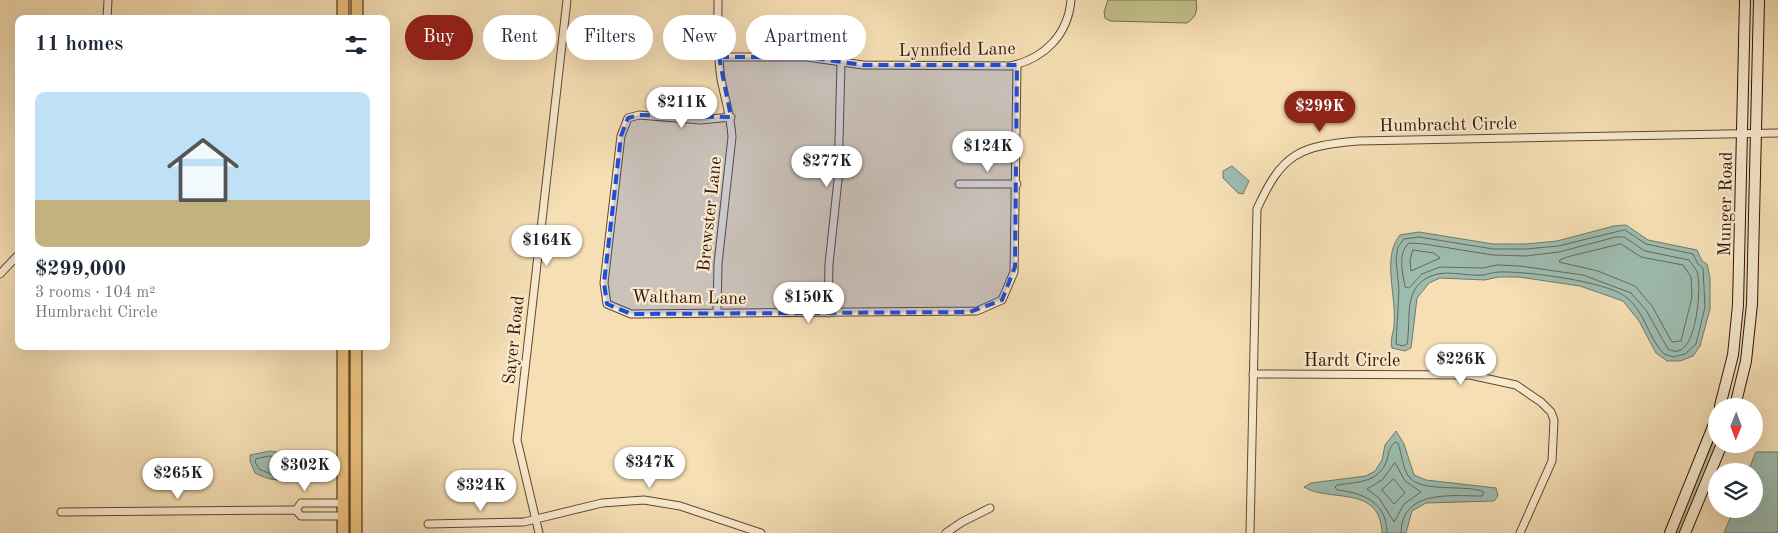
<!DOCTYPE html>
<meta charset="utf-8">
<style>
body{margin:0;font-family:"Old Standard TT",serif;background:#f6f6f7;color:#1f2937;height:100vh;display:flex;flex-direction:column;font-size:19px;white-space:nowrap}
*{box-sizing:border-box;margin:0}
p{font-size:16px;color:#747a83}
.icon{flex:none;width:28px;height:28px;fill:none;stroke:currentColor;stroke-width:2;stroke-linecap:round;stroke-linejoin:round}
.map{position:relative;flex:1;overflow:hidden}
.panel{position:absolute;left:15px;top:15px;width:375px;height:335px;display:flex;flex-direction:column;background:#fff;border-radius:10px;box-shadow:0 5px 20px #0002}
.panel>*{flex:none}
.banner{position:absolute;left:405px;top:15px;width:475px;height:45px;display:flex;gap:10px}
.needle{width:32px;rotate:181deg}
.buttons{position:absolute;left:1708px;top:398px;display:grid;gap:10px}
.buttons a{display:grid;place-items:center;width:55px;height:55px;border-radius:50%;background:#fff;box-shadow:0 5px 20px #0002;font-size:25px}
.price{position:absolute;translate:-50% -42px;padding:0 11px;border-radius:18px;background:#fff;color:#222;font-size:16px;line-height:32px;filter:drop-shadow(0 1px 2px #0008)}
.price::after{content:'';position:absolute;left:50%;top:30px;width:15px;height:11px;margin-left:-8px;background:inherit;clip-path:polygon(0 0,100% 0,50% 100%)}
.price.current{background:#8f2418;color:#fff}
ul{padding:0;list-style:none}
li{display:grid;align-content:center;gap:10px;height:265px;padding:0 20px}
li+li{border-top:1px solid #e0e1e3}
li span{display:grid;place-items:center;height:155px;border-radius:10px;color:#555}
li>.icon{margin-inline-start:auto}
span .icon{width:90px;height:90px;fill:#fffc;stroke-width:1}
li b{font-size:21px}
h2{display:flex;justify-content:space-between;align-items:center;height:60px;padding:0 20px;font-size:21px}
.tag{padding:0 18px;border-radius:22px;background:#fff;box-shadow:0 5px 20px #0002;font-size:18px;line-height:45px}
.tag.current{background:#8f2418;color:#fff}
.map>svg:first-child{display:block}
.green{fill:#c1c08a;stroke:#796a47}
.water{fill:#9dbcb0;stroke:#72786b}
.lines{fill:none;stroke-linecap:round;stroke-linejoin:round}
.shore{stroke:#67685a;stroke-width:1}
.street-casing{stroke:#624630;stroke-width:9}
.secondary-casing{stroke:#311304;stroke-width:12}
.primary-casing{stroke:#311304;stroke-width:13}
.street{stroke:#f9eacf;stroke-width:7}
.secondary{stroke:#f9eacf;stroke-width:10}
.primary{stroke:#ebc07a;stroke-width:11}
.marked{fill:#1d4ed8;fill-opacity:0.2;stroke:#1d4ed8;stroke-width:4;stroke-dasharray:10 6;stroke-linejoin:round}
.labels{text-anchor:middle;stroke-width:4.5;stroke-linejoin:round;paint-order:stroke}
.street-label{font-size:18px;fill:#311304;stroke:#f9eacf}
</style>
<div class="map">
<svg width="1778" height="533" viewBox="0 0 1778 533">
<rect width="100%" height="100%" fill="#f6dfb5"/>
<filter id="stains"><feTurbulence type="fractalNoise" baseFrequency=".004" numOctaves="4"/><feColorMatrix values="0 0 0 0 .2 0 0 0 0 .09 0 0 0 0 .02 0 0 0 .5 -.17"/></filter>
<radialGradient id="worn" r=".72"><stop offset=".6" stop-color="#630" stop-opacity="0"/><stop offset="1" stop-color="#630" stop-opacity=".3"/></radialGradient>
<g class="green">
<path d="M1108,0H1196C1198,11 1196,17 1187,23L1110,21L1105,18L1104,12Z"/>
<path d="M1716,434L1718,444L1680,533H1675Z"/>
</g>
<g class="water">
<path d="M1232,166L1249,181L1243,194L1238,193L1223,178V171Z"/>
<path d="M1626,225L1648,240L1697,250L1702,261L1707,264L1710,278V309L1700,346L1693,356L1680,361H1667L1656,353L1639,321L1623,301L1580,286L1519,277H1498L1485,280L1440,278L1429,283L1417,298L1411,348L1405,351L1392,348C1390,340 1393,334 1394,326C1396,304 1389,280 1391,259C1392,249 1394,243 1400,235L1419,232L1493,244H1526L1557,241L1614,226Z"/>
<path d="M1396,431L1404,444L1414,475L1426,480L1496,488L1498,496L1494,501L1426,503L1412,511L1406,533H1382C1380,484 1331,503 1304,487L1311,483L1366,476L1375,471L1382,460L1385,445Z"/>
<path d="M270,451L290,454L311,453L310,464C286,477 283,487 255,473L250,461V455Z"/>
<path d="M1756,452H1778V533H1724L1734,509H1754V471H1748Z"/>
</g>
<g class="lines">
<g class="shore">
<path d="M1625,230L1646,244L1693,254L1698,264L1703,268L1705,307L1696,344L1685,354L1673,357L1664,354C1648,338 1645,311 1626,297C1606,281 1525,271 1499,272C1494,272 1489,274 1484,275C1463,277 1440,266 1421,282C1404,297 1411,324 1407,344L1403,346L1396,344L1399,290L1396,259L1398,247L1404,239L1419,237L1493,249H1526L1558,246Z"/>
<path d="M1616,237H1624L1645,251L1689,260C1692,264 1698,271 1698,276C1701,291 1696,365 1668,349L1646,310L1631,293L1583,275L1520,266L1497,265L1483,268L1440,267L1422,274L1409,288L1405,287C1403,274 1397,253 1409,243L1424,244L1493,255L1526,256L1559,252Z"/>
<path d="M1621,244L1641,257L1683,265L1691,277L1692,297L1681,341L1672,342L1652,306L1635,286L1598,271L1559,262L1560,260L1567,257Z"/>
<path d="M1413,250L1434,253L1440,258L1411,271L1410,261Z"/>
<path d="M270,456L289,459L301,458L303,461L296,468L275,476L259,469L255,462L256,459Z"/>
<path d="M1395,463L1405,481L1421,492L1404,504L1394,522L1379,498L1367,489L1382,480Z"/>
<path d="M1394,479L1405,493L1394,504L1382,490Z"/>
<path d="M1387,533C1387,502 1363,493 1337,490L1335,487L1337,485C1357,482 1379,483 1387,460C1389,452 1389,448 1395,442L1398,443C1402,454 1402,467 1409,477C1421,493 1467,484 1484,492L1482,496C1452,496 1401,489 1401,533"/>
</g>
<g class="street-casing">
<g id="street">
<path d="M107,19L108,0"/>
<path d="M719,57H807L863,65L1010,66C1044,59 1068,35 1071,0"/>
<path d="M731,117L701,120L639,115L628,118L621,136L604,283L607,304L631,314L977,311L1002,300L1014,272L1017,65"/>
<path d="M959,184H1017"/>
<path d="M0,274L19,254"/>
<path d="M717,313L718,264L732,137C731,117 725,99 721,79C717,53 718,26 718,0"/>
<path d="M828,313L829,264L838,180L841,63"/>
<path d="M1253,374L1470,375L1516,385L1541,402L1551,412L1554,420L1552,461L1520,533"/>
<path d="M296,510L301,503H343"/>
<path d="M61,512L296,510L301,516H343"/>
<path d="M428,524L524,522L602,503L644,500L680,506L761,533"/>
<path d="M539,533L517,440L567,0"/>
<path d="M946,533L962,522L990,508"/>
<path d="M1250,533L1257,209C1282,154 1298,146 1358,141L1778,133"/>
</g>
</g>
<g class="secondary-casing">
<g id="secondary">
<path d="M1720,406L1733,355L1738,305L1745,0"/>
<path d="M1735,406L1746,361L1752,304L1759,0"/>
<path d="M1670,533L1716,419"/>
<path d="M1685,533L1722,444"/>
</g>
</g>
<g class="primary-casing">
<g id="primary">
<path d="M343,0V19"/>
<path d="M357,19V0"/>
<path d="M356,346V533"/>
<path d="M343,533V346"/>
</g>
</g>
<use href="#street" class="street"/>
<use href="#secondary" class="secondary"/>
<use href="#primary" class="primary"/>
</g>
<path class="marked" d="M719,57H807L863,65H1017L1015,267L1002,300L970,312L631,314L607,304L604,283L621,136L628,118L639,115L731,117Z"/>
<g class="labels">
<g class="street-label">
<text transform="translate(957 49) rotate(-1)" y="6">Lynnfield Lane</text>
<text transform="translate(1448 124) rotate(-1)" y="6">Humbracht Circle</text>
<text transform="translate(1725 204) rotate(-89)" y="6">Munger Road</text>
<text transform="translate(709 214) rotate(-84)" y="6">Brewster Lane</text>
<text transform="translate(689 297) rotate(1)" y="6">Waltham Lane</text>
<text transform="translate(513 340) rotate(-84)" y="6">Sayer Road</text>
<text x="1352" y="366">Hardt Circle</text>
</g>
</g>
<rect width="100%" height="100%" filter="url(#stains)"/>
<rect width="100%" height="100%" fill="url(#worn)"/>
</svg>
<div class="buttons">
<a><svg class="needle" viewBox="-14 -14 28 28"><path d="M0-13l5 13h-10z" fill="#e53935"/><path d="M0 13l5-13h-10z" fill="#747a83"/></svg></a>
<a><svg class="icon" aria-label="layers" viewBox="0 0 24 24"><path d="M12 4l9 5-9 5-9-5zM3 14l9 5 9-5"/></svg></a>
</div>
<b class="price" style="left:682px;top:129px">$211K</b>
<b class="price current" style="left:1320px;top:133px">$299K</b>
<b class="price" style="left:988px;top:173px">$124K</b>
<b class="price" style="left:827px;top:188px">$277K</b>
<b class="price" style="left:547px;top:267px">$164K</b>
<b class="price" style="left:809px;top:324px">$150K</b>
<b class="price" style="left:1461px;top:386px">$226K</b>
<b class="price" style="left:650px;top:489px">$347K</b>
<b class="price" style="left:305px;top:492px">$302K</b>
<b class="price" style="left:178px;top:500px">$265K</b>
<b class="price" style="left:481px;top:512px">$324K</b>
<div class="banner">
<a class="tag current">Buy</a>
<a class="tag">Rent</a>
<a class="tag">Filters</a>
<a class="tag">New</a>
<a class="tag">Apartment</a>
</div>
<section class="panel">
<h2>11 homes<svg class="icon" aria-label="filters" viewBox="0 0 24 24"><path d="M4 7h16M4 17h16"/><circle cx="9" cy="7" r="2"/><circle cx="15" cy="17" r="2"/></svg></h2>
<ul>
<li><span style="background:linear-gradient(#bfe0f5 70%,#c2b280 0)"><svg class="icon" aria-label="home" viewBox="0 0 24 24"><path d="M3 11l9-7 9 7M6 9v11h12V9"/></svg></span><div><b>$299,000</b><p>3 rooms · 104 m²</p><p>Humbracht Circle</p></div></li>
</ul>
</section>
</div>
